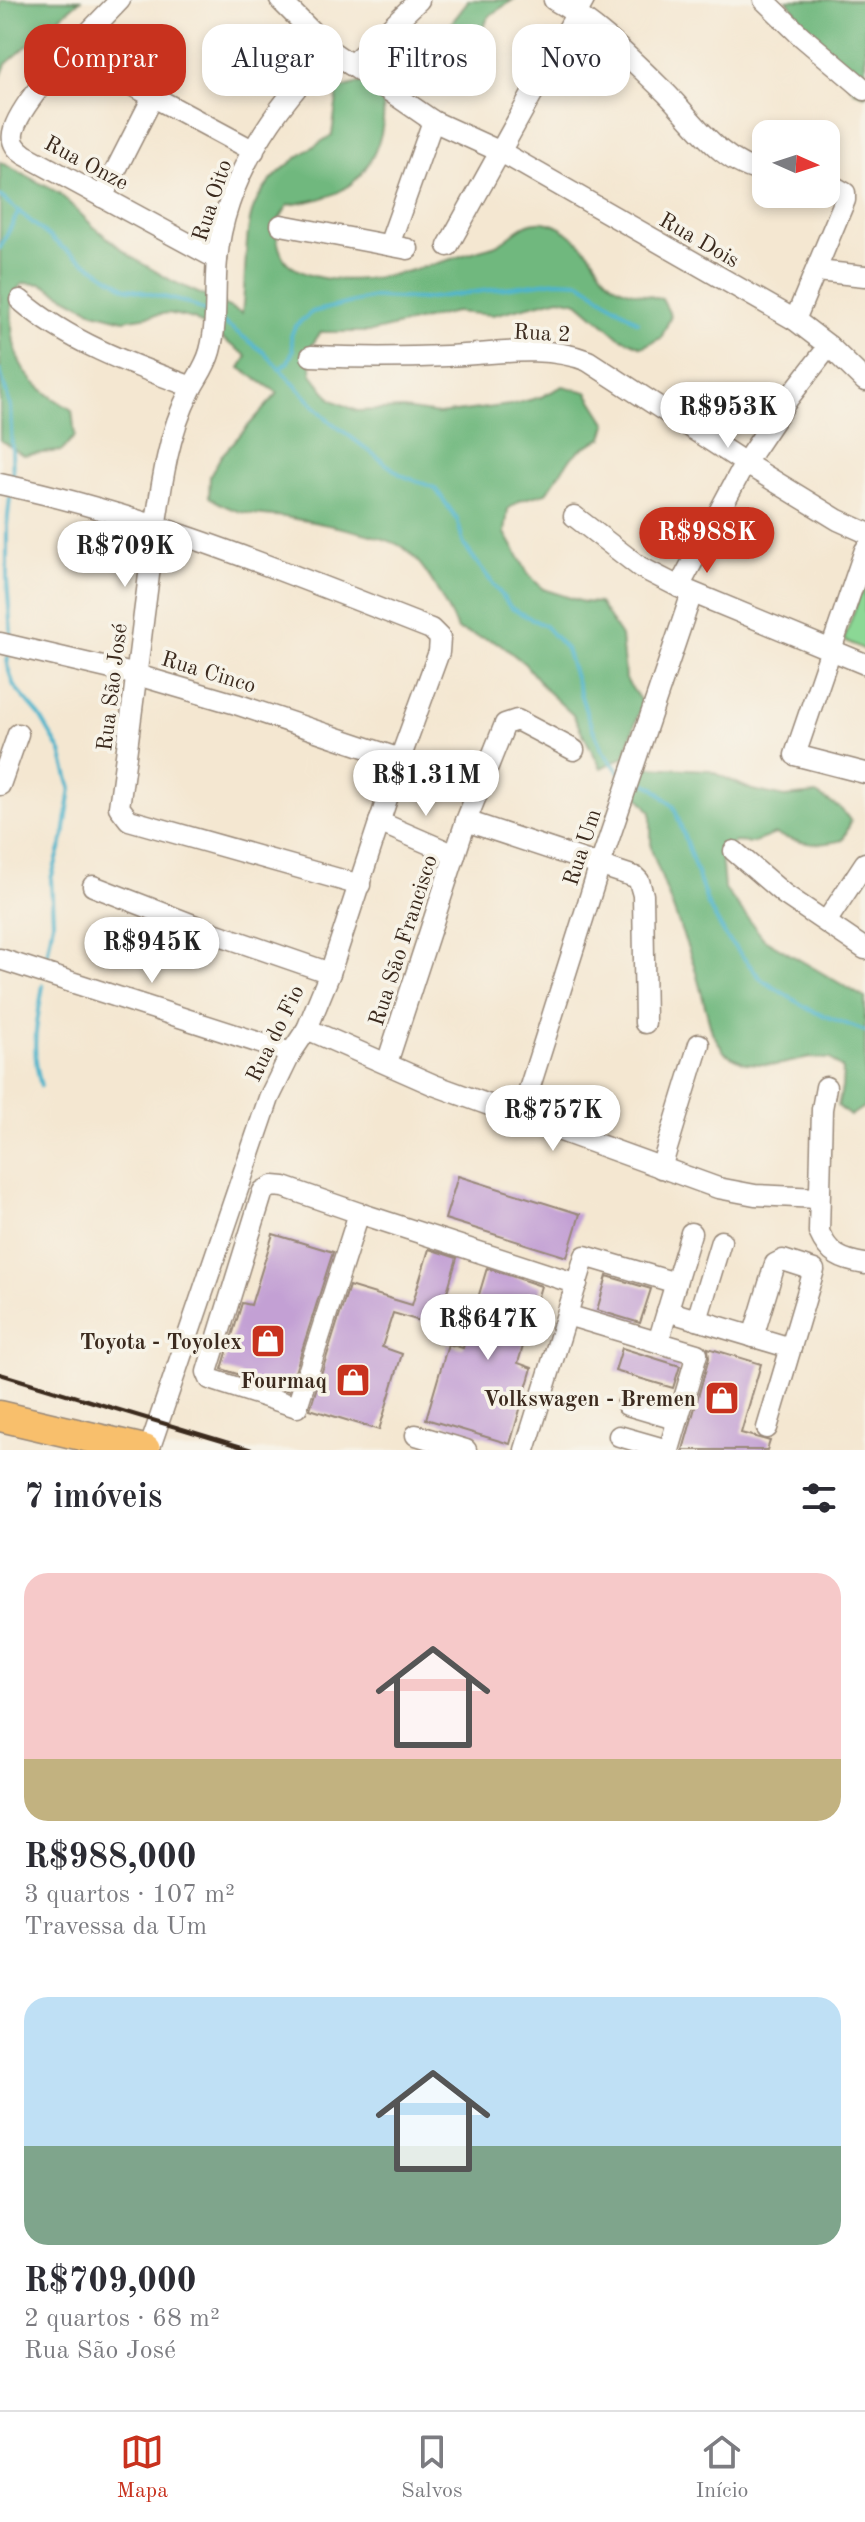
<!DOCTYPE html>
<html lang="pt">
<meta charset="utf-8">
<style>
body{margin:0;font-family:"Old Standard TT",serif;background:#f7f7f7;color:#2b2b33;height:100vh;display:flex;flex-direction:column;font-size:30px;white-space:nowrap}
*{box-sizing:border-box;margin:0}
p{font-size:26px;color:#7c7c81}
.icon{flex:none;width:44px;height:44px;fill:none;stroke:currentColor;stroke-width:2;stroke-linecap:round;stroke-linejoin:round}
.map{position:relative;height:1450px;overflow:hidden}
.sheet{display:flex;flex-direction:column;background:#fff;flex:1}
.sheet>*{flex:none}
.hud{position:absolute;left:24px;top:24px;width:818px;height:72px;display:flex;gap:16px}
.needle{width:52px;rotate:93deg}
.controls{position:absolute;left:752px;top:120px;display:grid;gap:16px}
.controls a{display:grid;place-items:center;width:88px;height:88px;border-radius:16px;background:#fff;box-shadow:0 4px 12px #0003;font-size:40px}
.price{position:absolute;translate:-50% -68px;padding:0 18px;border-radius:28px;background:#fff;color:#222;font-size:26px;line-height:52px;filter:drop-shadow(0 2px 4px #0008)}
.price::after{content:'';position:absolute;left:50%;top:48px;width:24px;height:18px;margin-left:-12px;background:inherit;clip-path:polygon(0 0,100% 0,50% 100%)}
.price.current{background:#c8321e;color:#fff}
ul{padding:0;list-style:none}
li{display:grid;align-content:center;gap:16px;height:424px;padding:0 24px}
li span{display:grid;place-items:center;height:248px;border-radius:24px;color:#555}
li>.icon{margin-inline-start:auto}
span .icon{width:144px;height:144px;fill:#fffc;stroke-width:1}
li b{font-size:34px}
h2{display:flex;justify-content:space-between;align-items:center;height:96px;padding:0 24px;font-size:34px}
.tag{padding:0 28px;border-radius:24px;background:#fff;box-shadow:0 4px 12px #0003;font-size:28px;line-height:72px}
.tag.current{background:#c8321e;color:#fff}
.tabs{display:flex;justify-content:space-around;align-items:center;height:112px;border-top:2px solid #e1e1e2;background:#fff;font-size:22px;color:#7c7c81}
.tabs a{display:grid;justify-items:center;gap:4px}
.tabs .current{color:#c8321e}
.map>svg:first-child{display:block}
.green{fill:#8bd895;stroke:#63815a;stroke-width:2}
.forest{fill:#70b87e;stroke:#56714e;stroke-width:2}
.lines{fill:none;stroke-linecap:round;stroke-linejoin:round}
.stream{stroke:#4db4cb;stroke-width:4}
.building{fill:#c3a0d4}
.minor-casing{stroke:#988878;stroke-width:23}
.highway-casing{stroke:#988878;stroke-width:33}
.minor{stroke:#fff;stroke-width:20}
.highway{stroke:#f8bf6c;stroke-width:30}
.rail{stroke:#3b2a1e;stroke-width:4}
.labels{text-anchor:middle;stroke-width:7;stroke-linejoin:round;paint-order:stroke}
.street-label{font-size:22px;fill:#3b2a1e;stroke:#f7f3e8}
.poi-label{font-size:22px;font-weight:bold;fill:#3b2a1e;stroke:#f7f3e8;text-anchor:end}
</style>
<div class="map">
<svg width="865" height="1450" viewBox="0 0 865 1450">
<rect width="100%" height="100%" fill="#f7f3e8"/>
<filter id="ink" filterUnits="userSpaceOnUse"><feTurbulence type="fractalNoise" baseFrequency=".0125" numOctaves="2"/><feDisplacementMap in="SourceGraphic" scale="16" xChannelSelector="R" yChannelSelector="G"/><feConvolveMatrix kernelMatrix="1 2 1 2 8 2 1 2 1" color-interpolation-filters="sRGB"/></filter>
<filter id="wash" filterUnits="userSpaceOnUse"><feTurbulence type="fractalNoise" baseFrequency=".006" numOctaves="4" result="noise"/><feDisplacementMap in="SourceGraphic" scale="32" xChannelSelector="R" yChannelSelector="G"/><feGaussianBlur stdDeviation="1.8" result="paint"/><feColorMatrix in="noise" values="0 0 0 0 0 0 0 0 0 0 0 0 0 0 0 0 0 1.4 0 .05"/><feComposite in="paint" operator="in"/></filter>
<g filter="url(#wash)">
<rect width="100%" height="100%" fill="#f4e7d1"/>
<path class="green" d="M865,580V650L844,640Z"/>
<g class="forest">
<path d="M2,0H80L6,64L0,79V4Z"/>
<path d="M468,0H513L489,16L472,51L450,84L443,89L410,86L383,105C386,136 370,174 342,190C327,199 306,202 288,205L275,226C277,239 279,257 290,265C335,298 425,268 473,252C480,249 489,248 496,245C514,236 522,220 544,222C559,223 579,241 589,252C598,263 603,278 615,285C628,293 648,295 662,299L671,316L661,338L642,347L619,337L578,302L560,298L493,315L455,312L371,332H321L309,349L312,374L332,400L357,411L403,409L439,414L510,405L541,397L563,386L587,392L607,424L603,438C568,452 567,465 546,493L521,500L508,509L505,533L529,575L543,589L583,602L599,603L621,636L625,678L642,703L624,757L601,768L573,715L546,690L525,664L499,643L458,630C445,605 428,566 404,548C385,535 315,522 290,518C253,512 244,519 209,497L210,476L221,456L278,393L240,368L247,356L194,319L168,313L124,320L94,312L42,284L23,283L12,295C10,356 17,378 72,410L75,436L62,451L23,455L0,440V162L59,193L94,227L133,258L174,282L242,313C246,287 244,228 254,207C267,175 304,152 332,135L338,90C357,81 379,81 398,72C414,65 460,16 468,0Z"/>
<path d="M787,0H865V95L854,91Z"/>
<path d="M646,767L708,770L752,790L785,797L816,794L840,808L851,821L843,840C815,847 802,844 775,834L752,843L734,842L721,855L724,888L764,939L865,998V1106L850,1116L838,1106L842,1088L843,1069L830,1059L810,1058L777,1065L745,1063L725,1053L712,1032L694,965L651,849V812L636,793Z"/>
</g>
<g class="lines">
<g class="stream">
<path d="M0,196L63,248L126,288L188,303L208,313"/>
<path d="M0,248L19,211"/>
<path d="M223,322L265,353L327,419L401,475L435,488L457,519L464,545L511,608L545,626L566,649L587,715L602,750L619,772"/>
<path d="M279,369L288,362L293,351L291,336L295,326L312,312L374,297L423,299L557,281L580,282L638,322"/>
<path d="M0,371L10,405L13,475"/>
<path d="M10,498L7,525V580L11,634"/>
<path d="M8,657L7,665L14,686L40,716L61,752L71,788L64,836L51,879L53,922L46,962"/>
<path d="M640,781L653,787L674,807L708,905L727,938L762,980L812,1011L865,1031"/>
<path d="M41,1086C30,1047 37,1024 43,985"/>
</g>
</g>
<g id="blocks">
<g class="building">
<path d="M458,1176L580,1214L567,1257L445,1219Z"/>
<path d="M273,1234L333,1252L289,1391L222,1369L242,1303L251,1305Z"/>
<path d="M429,1249L457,1258L437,1326L393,1313L382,1347L402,1354L379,1430L310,1409L349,1286L412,1305Z"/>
<path d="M487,1268L541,1286L518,1363L532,1368L510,1444L426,1419L448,1344L463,1348Z"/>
<path d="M607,1276L651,1289L640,1323L597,1310Z"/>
<path d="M622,1348L680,1366L673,1388L615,1371Z"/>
<path d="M708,1348L761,1364L741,1433L770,1441L767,1450H683L709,1358Z"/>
</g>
</g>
</g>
<g filter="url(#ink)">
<use href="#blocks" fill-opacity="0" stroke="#988878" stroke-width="2"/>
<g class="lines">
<g class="minor-casing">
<g id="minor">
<path d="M120,0C93,29 25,94 14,129C10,141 16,149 25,155L217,259"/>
<path d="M280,0L331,51L433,121L501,152L795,320L829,346L865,381"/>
<path d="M554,0C597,24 632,60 667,94C696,124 723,166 766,172"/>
<path d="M764,0L800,35L865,90"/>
<path d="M331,51C275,105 224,180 217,260C214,291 218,321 210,351C206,366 198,376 191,389C180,411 172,434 167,458C156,509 151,562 144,614C136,679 128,743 119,807L129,820L360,885"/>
<path d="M72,53L254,151"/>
<path d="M351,65L419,0"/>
<path d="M102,197L153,97"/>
<path d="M281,225L408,249"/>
<path d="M389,245L433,121"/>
<path d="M448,246L584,0"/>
<path d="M817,271L865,276"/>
<path d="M20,300C70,343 132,365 192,387"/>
<path d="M795,320L845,200V193L826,182"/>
<path d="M311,356C357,358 402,358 447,356C493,354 545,344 588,361L745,463L838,520L865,532"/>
<path d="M0,484C149,515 290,574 431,629L440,638L439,652L400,759L330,973L307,1029L291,1053L269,1098L149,1450"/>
<path d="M574,516L640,567L679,587L865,664"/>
<path d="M865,550L795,755L865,773"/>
<path d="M679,587L745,463L788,399L829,346"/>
<path d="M0,643L137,675L236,704L400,759"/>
<path d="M0,785L18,734"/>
<path d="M466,821L635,877L639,881L643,895L645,1023"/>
<path d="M379,822L455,855"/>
<path d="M734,851L784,894L865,949"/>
<path d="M93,886L214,933L330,973"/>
<path d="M826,922L865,863"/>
<path d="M0,959L291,1053"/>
<path d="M307,1029L434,1085L718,1188L755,1195L818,1198"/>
<path d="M387,1063L466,821L505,724L517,720L574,750"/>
<path d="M826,1087L822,1109L819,1232C829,1255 841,1260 865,1264"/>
<path d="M520,1118L600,865L692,593"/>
<path d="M661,1168L699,1044"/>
<path d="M359,1213L284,1187L273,1186L263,1191L207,1372L210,1379L297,1407L359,1213L577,1284"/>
<path d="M667,1311L791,1348"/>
<path d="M567,1315L697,1354L669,1450"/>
<path d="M697,1320L721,1241"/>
<path d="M753,1337L775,1264L783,1260L814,1270L767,1428"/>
<path d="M658,1342L691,1233"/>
<path d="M627,1405L678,1420"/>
<path d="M416,1435L466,1450"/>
<path d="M619,1436L668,1450"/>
<path d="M525,1450L585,1256L676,1283"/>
</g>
</g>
<g class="highway-casing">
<path id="highway" d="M0,1416L145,1450"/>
</g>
<use href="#minor" class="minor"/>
<use href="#highway" class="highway"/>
<path class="rail" d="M0,1374L252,1450"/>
</g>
</g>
<defs>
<g id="shop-square" transform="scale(1.8)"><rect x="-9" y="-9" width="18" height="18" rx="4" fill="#c8321e" stroke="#f7f3e8"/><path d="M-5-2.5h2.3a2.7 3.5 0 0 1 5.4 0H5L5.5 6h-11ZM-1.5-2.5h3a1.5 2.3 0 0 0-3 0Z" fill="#fff"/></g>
</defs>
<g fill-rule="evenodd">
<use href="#shop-square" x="268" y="1341"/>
<use href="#shop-square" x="353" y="1380"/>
<use href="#shop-square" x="722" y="1398"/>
</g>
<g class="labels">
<g class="street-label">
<text transform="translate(87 162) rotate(28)" y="8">Rua Onze</text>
<text transform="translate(211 200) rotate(-72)" y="8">Rua Oito</text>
<text transform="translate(700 239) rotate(30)" y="8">Rua Dois</text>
<text transform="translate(542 332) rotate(3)" y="8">Rua 2</text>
<text transform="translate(209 671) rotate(17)" y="8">Rua Cinco</text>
<text transform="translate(111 687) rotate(-83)" y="8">Rua São José</text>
<text transform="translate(581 847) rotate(-72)" y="8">Rua Um</text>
<text transform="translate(402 940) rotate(-72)" y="8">Rua São Francisco</text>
<text transform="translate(274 1033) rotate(-64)" y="8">Rua do Fio</text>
</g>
<g class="poi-label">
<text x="242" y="1349">Toyota - Toyolex</text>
<text x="327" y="1388">Fourmaq</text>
<text x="696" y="1406">Volkswagen - Bremen</text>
</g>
</g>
</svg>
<div class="controls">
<a><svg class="needle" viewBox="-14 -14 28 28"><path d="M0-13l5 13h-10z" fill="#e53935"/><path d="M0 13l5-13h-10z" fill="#7c7c81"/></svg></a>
</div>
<b class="price" style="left:728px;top:450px">R$953K</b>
<b class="price current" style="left:707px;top:575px">R$988K</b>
<b class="price" style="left:125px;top:589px">R$709K</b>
<b class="price" style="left:426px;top:818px">R$1.31M</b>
<b class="price" style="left:152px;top:985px">R$945K</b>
<b class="price" style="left:553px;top:1153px">R$757K</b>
<b class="price" style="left:488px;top:1362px">R$647K</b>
<div class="hud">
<a class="tag current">Comprar</a>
<a class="tag">Alugar</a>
<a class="tag">Filtros</a>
<a class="tag">Novo</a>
</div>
</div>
<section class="sheet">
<h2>7 imóveis<svg class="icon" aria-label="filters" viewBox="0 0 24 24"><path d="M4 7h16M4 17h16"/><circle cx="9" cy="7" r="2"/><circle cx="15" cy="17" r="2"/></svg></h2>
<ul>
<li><span style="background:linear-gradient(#f6c9c9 75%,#c2b280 0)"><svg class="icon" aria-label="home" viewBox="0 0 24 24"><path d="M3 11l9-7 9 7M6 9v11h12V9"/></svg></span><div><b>R$988,000</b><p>3 quartos · 107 m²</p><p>Travessa da Um</p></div></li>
<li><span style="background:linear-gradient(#bfe0f5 60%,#7fa58c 0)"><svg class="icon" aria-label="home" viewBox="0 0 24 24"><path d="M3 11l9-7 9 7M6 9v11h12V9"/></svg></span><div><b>R$709,000</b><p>2 quartos · 68 m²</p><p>Rua São José</p></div></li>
</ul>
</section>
<nav class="tabs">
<a class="current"><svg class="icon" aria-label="map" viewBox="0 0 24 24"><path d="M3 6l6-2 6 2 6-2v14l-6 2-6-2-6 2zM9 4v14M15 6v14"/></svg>Mapa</a>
<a><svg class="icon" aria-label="saved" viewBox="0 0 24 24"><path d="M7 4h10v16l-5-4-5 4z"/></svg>Salvos</a>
<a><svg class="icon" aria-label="home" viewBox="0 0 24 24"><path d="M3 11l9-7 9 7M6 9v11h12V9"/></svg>Início</a>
</nav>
